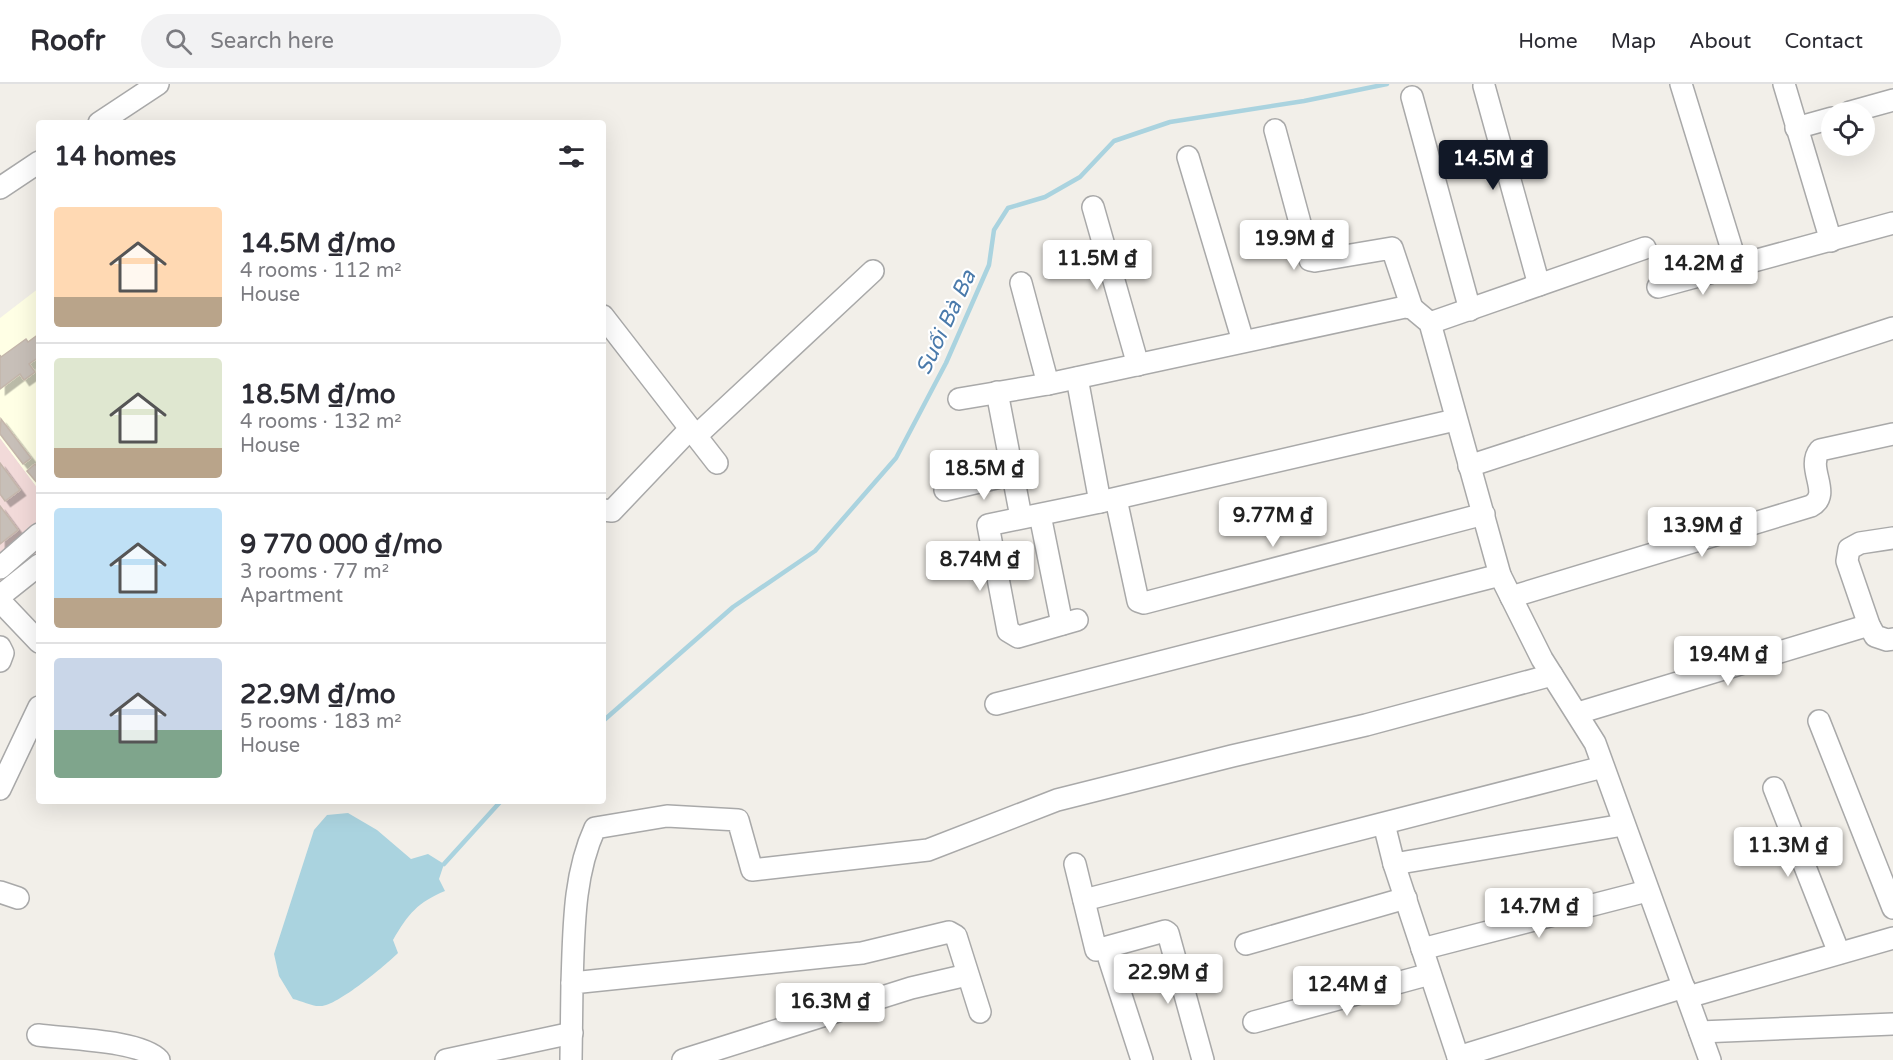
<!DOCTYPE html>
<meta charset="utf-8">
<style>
body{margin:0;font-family:"Varela Round",sans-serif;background:#f2f2f3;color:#2b2b33;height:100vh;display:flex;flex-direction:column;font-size:22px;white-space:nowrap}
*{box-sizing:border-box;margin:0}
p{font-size:20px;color:#7c7c81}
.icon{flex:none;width:33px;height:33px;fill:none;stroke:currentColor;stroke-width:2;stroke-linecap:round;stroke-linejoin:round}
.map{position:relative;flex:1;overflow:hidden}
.details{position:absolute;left:36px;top:36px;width:570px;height:684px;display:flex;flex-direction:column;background:#fff;border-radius:6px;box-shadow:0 6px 24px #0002}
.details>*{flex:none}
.controls{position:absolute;left:1821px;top:18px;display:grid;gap:12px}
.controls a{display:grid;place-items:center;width:54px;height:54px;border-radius:50%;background:#fff;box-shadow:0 6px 24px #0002;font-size:30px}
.price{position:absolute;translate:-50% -51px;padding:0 14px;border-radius:6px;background:#fff;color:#222;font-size:20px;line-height:39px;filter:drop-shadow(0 2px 3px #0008)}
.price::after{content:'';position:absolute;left:50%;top:36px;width:18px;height:14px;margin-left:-9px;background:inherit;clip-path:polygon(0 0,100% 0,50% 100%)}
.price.active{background:#111827;color:#fff}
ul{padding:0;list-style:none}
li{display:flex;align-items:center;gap:18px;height:150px;padding:0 18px}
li+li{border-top:2px solid #e1e1e2}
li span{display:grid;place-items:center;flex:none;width:168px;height:120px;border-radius:6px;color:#555}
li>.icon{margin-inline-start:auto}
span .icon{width:72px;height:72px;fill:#fffc;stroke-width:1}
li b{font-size:26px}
h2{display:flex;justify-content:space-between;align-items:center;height:72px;padding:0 18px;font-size:26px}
header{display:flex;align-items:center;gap:36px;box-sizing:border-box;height:84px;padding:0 30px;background:#fff;border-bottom:2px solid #e1e1e2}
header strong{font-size:28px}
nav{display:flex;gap:33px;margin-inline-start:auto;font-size:21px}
.search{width:420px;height:54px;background:#f2f2f3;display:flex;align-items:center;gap:15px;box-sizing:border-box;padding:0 21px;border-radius:33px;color:#7c7c81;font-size:22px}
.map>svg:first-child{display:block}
.commercial{fill:#f2dad9}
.education{fill:#ffffe5}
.water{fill:#aad3df}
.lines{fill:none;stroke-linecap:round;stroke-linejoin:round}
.stream{stroke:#aad3df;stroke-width:4.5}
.building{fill:#c7bfb8;stroke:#c4b6ab;stroke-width:1.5;filter:url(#shadow)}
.minor-casing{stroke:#a9a9a9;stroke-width:24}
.minor{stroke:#fff;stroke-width:21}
.labels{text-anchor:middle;stroke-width:4.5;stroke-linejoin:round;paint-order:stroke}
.water-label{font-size:22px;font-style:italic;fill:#4a7aab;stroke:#fff}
</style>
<header>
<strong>Roofr</strong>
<div class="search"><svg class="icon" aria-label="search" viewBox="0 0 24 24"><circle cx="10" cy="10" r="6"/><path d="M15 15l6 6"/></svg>Search here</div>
<nav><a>Home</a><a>Map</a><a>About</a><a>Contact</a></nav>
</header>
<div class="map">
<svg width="1893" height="976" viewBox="0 0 1893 976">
<defs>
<filter id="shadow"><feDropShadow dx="5.5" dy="5.5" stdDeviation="0" flood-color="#0004"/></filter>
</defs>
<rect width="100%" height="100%" fill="#f2efe9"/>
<path class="commercial" d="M0,354L39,406V474L0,505Z"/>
<path class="education" d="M39,204V406L0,354V234Z"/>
<path class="water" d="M348,729L377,746L411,775L428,770L444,780L439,795L445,807C418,818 408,830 393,856L398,869C386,881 337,922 321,922C313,923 302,917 293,915L279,892L274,870L314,746L327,731Z"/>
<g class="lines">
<g class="stream">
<path d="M603,637L733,523L815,467L896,374L946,279L989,181L994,146L1008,124L1045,113L1080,93L1114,57L1170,38L1304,17L1387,0"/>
<path d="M444,780L501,717"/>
</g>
</g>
<g class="building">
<path d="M39,250V273L29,280L35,288L24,296L20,290L0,305V271L1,273L26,255L28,258Z"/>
<path d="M1,335L31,374L23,380L0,350Z"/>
<path d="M0,379L20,406L5,417L0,410Z"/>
<path d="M35,380L39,385V401L27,387Z"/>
<path d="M0,422L18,446L0,460Z"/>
</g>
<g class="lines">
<g class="minor-casing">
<g id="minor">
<path d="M1681,0L1737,182"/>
<path d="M1784,0L1831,157"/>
<path d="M1484,2L1539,201"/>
<path d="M1412,13L1470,226"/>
<path d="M1850,28L1893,16"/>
<path d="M99,39L158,0"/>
<path d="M1796,44L1832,34"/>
<path d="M1275,46L1310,176L1315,177L1392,164L1412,224"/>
<path d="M1188,73L1243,257"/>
<path d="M0,104L39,78"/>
<path d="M1093,123L1138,281"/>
<path d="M1021,199L1048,300L1405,223L1412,224L1430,239L1500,491L1542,575L1595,659L1710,976"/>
<path d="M1658,203L1893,139"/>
<path d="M603,232L696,352L873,187"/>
<path d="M1430,239L1645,164"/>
<path d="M1077,294L1100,418"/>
<path d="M997,308L1021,433"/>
<path d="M959,315L1048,300"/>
<path d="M696,352L717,379"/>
<path d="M1469,382L1893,244"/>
<path d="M945,406L1013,390"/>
<path d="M1116,415L1138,517L1144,519L1484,430"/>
<path d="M603,426L612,427L690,345"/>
<path d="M1040,431L1062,540"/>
<path d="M1893,454L1860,459L1849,465L1847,477L1869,541L1875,552L1887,556L1893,555"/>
<path d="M0,484L39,450"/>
<path d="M0,512L39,481"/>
<path d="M1511,513L1811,422C1833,410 1805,384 1820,366L1893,350"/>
<path d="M0,517L39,558"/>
<path d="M1077,536L1018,553L1008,547L988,441L1100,418L1455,336"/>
<path d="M0,563L3,569L0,577"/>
<path d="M996,620L1500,491"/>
<path d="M1578,629L1869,541"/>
<path d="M1819,637L1893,824"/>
<path d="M1774,704L1839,869"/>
<path d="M0,705L39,623"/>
<path d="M1384,740L1394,780L1623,741"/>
<path d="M1075,780L1096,866L1165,847L1168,849L1203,976"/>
<path d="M1394,780L1459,976"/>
<path d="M0,808L18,814"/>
<path d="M1084,816L1603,683"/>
<path d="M1246,860L1406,814"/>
<path d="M1106,865L1142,976"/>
<path d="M1422,865L1647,807"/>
<path d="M572,899C574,846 573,792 595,744L667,732L738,736L752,786L928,766L1057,716L1232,672L1366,641L1552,591"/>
<path d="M1688,913L1893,854"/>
<path d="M1254,938L1430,890"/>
<path d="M1700,948L1893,940"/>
<path d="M38,951C66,955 141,956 159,976"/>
<path d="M1458,973L1684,903"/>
<path d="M446,976L572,949"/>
<path d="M571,976L572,899L862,869L949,848L956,852L980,928"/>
<path d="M683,976L911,904L967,891"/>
</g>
</g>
<use href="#minor" class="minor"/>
</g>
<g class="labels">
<g class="water-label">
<text transform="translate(945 238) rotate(-65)" y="8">Suối Bà Ba</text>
</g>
</g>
</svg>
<div class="controls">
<a><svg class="icon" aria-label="locate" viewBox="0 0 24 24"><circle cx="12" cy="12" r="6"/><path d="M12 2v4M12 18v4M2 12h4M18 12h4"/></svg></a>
</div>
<b class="price active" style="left:1493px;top:107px">14.5M ₫</b>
<b class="price" style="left:1294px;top:187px">19.9M ₫</b>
<b class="price" style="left:1097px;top:207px">11.5M ₫</b>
<b class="price" style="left:1703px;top:212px">14.2M ₫</b>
<b class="price" style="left:984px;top:417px">18.5M ₫</b>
<b class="price" style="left:1273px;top:464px">9.77M ₫</b>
<b class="price" style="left:1702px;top:474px">13.9M ₫</b>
<b class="price" style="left:980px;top:508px">8.74M ₫</b>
<b class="price" style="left:1728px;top:603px">19.4M ₫</b>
<b class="price" style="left:1788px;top:794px">11.3M ₫</b>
<b class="price" style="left:1539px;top:855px">14.7M ₫</b>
<b class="price" style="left:1168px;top:921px">22.9M ₫</b>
<b class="price" style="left:1347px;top:933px">12.4M ₫</b>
<b class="price" style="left:830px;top:950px">16.3M ₫</b>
<section class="details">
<h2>14 homes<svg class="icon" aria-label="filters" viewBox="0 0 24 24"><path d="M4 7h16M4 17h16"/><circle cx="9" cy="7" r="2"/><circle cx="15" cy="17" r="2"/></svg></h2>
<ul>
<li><span style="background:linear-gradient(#ffd9b3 75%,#b9a48a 0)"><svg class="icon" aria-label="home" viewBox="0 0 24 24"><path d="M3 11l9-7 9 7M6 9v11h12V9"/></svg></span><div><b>14.5M ₫/mo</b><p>4 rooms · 112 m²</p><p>House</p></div></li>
<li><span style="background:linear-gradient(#dfe7d0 75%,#b9a48a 0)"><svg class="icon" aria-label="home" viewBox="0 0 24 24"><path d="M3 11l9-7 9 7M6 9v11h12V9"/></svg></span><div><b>18.5M ₫/mo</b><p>4 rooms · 132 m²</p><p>House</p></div></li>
<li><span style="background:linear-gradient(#bfe0f5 75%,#b9a48a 0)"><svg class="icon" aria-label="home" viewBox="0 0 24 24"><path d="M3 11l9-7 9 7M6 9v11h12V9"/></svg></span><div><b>9 770 000 ₫/mo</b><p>3 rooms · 77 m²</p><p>Apartment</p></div></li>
<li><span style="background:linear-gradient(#c9d6e8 60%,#7fa58c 0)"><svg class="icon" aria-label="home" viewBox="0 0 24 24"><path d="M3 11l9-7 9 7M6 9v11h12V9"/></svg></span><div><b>22.9M ₫/mo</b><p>5 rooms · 183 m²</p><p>House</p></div></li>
</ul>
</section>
</div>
